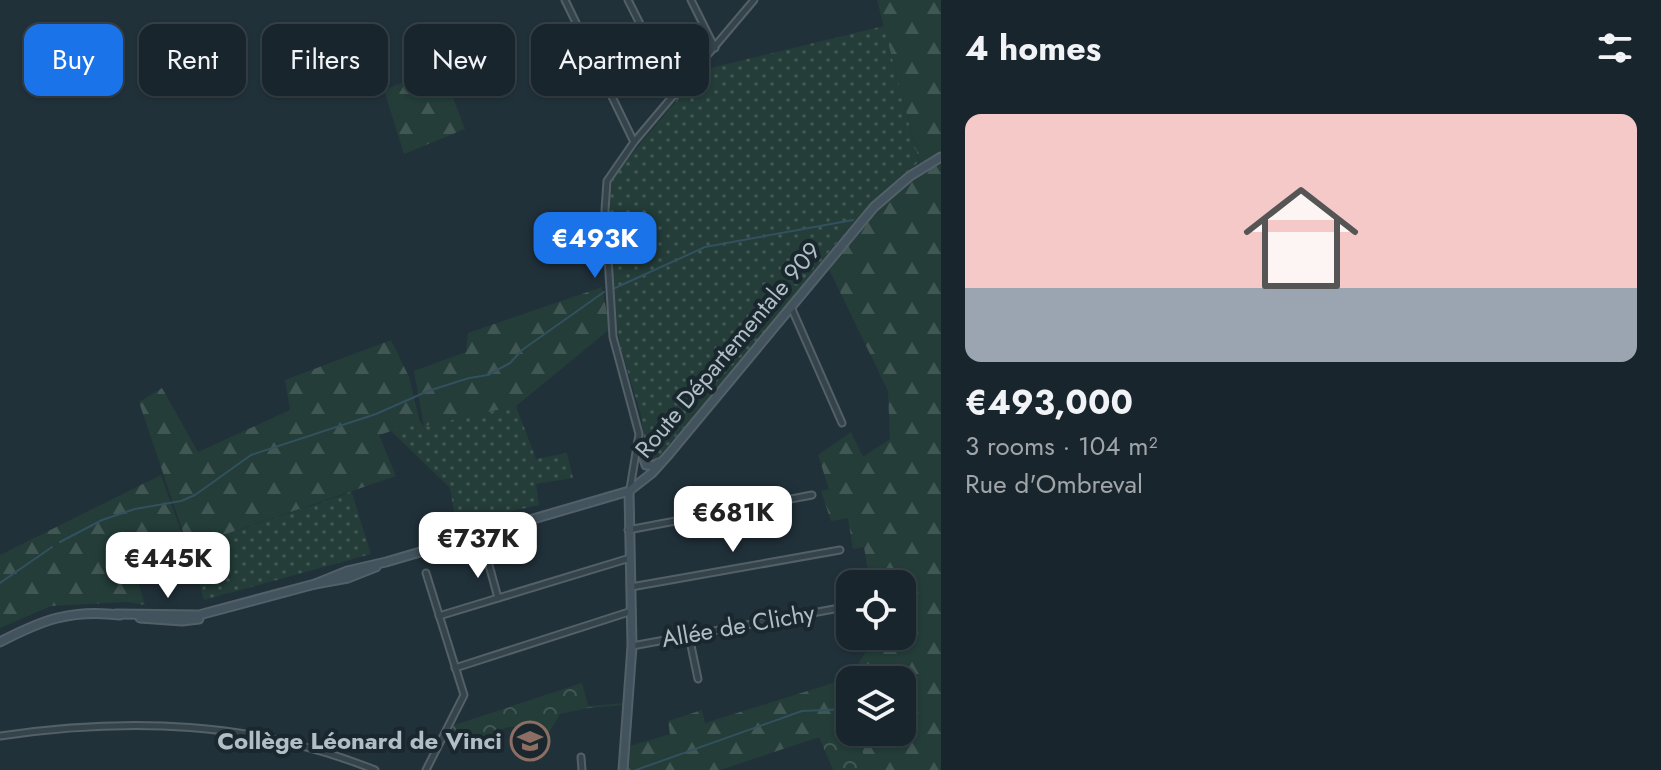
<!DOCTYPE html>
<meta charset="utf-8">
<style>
body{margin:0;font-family:Jost,sans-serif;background:#222d34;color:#f1f3f6;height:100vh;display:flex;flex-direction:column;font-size:30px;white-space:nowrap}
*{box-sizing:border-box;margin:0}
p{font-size:26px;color:#9fa5a9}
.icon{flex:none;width:44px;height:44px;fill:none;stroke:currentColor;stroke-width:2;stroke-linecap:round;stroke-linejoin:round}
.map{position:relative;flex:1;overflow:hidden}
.panel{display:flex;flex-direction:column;background:#19252c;width:720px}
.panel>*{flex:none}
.banner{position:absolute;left:24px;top:24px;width:760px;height:72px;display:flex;gap:16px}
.tools{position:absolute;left:836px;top:570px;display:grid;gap:16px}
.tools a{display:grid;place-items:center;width:80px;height:80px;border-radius:16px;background:#19252c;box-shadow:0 2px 6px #0004,0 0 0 2px #374248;font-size:40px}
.price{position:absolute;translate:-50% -68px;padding:0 18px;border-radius:16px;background:#fff;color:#222;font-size:26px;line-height:52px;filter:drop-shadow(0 2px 4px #0008)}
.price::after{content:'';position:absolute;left:50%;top:48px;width:24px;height:18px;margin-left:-12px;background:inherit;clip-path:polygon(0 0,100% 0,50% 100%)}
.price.active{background:#1a73e8;color:#fff}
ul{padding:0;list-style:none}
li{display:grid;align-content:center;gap:16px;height:424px;padding:0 24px}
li+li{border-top:2px solid #374248}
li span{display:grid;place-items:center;height:248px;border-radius:16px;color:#555}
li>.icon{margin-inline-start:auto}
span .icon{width:144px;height:144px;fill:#fffc;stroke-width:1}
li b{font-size:34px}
h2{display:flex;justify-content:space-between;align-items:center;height:96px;padding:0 24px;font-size:34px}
.chip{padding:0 28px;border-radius:16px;background:#19252c;box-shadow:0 2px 6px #0004,0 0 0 2px #374248;font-size:28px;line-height:72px}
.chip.active{background:#1a73e8;color:#fff}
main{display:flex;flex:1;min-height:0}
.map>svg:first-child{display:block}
.grass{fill:url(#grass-dots)}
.forest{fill:url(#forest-firs)}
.park{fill:url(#park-crowns)}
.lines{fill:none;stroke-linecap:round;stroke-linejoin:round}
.stream{stroke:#33505f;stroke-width:2}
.street-casing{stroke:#536068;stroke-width:9}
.secondary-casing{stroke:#536068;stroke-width:11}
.street{stroke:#35434a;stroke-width:5}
.secondary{stroke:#43535d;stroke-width:7}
.labels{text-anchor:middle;stroke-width:8;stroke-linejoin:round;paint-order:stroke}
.street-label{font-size:24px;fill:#b0bec6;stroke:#1a272e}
.poi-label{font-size:24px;font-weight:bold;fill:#b0bec6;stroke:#1a272e;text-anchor:end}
</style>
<main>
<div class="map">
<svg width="941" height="770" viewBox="0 0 941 770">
<defs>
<pattern id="grass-dots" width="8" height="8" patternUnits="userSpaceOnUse" patternTransform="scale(2)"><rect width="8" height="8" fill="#243d39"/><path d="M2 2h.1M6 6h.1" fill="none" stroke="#415754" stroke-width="1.8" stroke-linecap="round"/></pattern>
<pattern id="forest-firs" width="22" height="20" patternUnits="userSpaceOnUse" patternTransform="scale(2)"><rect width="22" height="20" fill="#243d39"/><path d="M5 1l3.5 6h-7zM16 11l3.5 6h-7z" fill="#415754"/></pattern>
<pattern id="park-crowns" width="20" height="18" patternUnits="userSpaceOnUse" patternTransform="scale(2)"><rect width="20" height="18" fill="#243d39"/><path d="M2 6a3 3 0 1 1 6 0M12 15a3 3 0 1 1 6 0" fill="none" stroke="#415754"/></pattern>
</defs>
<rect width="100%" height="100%" fill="#21313a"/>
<g class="grass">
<path d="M884,26L919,162C863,204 823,260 779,314C738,365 695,414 653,463L646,459L641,415L621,349L616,324L609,199L614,175L702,70Z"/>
<path d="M516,406L536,459L567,453L573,478L536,484L539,505L456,524L450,488L390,430L420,422L424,426Z"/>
<path d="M351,490L371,554L204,600L188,547L346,494Z"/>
</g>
<g class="forest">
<path d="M877,0H941V770H869L855,732H902V680H850V727L720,770H628L630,746L670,734L668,721L702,710L705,723L849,678L876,636H902V584H870L864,547L853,549L848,518L831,521L821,491L829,489L818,455L851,432L863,457L890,439L888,391L825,261L874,207L921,168Z"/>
<path d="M441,67L465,129L404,154L384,90Z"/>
<path d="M602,287L610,329L516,406L424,426L414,371L466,352L468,333Z"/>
<path d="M391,340L409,377L420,422L379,435L396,476L188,547L139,402L162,388L198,452L290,410L285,380Z"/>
<path d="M161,475L184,540L128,547L145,605L127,602L51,606L0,628V555Z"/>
</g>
<g class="park">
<path d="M582,683L588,706L626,703V705L588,708L560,714L548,734L538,739C520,719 493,724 486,751L450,731L454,725Z"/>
<path d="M850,727V732H855L869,770H833L819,737Z"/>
</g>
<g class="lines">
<g class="stream">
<path d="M615,288L705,247L853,220"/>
<path d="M60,542L102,520L135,509L181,501L195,495L251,455L376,414L428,391L469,378L488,375L510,363L522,350L604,292"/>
<path d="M0,583L52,547"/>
<path d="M636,770L802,711L848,709L850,715"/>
</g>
<g class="street-casing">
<g id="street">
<path d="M565,0L634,142"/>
<path d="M628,0L676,95"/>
<path d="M691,0L715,48"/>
<path d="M791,307L842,423"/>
<path d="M630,489L639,434L613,337L605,210L607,181L634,142L754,0"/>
<path d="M628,530L812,495"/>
<path d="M486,554L498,598"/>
<path d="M426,573L464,695L426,770"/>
<path d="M631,587L840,550"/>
<path d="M439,616L630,558"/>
<path d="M689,636L698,679"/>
<path d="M632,646L845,607"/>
<path d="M455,668L632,611"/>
<path d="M0,736C128,717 254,721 375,770"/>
<path d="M581,757L582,770"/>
</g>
</g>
<g class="secondary-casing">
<g id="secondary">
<path d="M639,443L646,465L655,466L658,463"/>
<path d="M315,584L347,571L386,562L629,491L652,473L669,454L874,207L910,176L941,157"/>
<path d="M116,614L199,615L315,584L348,578L376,567"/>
<path d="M140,618L182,621L199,619"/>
<path d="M0,642C42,620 71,609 120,615"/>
<path d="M623,770L632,646L629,491"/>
</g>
</g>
<use href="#street" class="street"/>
<use href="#secondary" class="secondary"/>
</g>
<defs>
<g id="school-ring" transform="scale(2)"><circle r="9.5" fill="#1a272e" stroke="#8d6e63" stroke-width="1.5"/><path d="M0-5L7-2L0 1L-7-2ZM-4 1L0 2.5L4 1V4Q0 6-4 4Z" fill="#8d6e63"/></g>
</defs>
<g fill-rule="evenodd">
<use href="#school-ring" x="530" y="741"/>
</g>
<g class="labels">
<g class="street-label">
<text transform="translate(728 350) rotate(-50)" y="8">Route Départementale 909</text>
<text transform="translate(738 626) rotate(-10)" y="8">Allée de Clichy</text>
</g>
<g class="poi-label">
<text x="502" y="749">Collège Léonard de Vinci</text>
</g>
</g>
</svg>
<div class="tools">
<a><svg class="icon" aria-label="locate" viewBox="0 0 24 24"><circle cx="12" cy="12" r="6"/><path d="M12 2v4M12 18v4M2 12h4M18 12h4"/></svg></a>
<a><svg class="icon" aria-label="layers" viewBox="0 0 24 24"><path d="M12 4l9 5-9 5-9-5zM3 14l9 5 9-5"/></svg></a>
</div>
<b class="price active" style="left:595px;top:280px">€493K</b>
<b class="price" style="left:733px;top:554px">€681K</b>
<b class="price" style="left:478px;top:580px">€737K</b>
<b class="price" style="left:168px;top:600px">€445K</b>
<div class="banner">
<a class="chip active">Buy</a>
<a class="chip">Rent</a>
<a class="chip">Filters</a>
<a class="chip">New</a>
<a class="chip">Apartment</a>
</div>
</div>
<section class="panel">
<h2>4 homes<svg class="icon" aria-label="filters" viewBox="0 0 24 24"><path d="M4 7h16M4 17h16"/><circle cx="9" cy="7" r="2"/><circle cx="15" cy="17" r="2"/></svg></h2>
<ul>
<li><span style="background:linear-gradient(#f6c9c9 70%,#9aa5b1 0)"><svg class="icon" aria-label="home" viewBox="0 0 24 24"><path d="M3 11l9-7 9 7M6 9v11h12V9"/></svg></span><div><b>€493,000</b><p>3 rooms · 104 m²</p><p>Rue d'Ombreval</p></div></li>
</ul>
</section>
</main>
